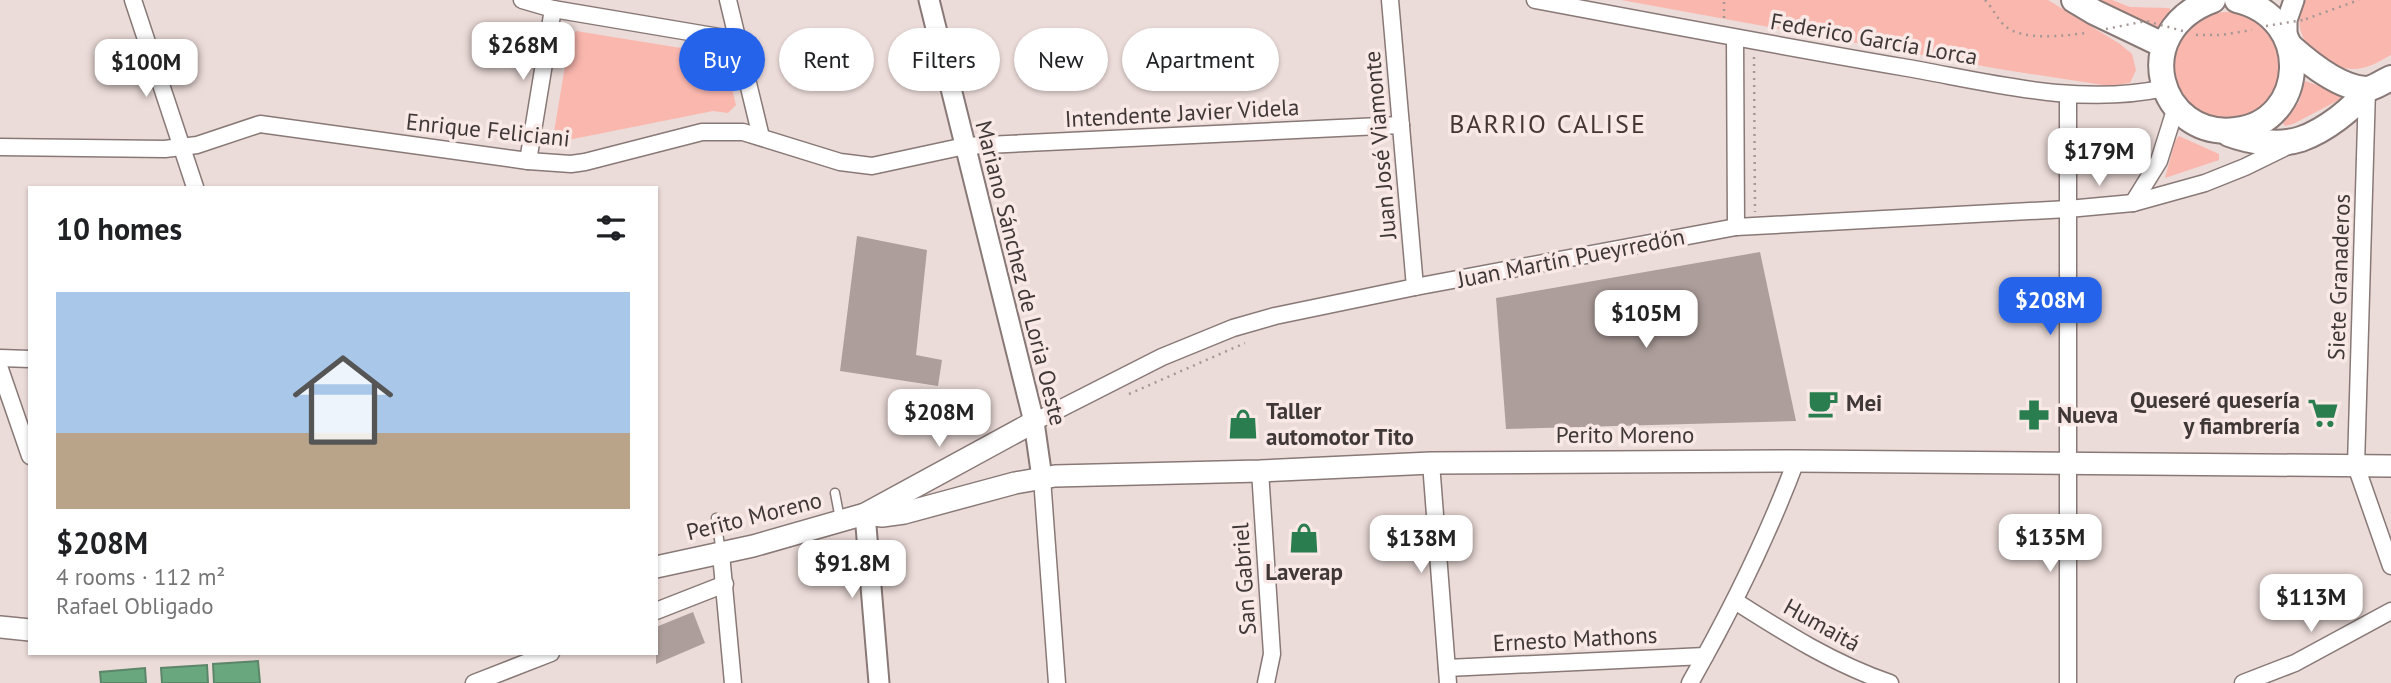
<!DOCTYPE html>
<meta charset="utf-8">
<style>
body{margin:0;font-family:"PT Sans",sans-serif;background:#f6f6f6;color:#202124;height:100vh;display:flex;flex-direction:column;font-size:26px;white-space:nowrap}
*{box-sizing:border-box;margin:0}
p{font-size:23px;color:#757577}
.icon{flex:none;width:38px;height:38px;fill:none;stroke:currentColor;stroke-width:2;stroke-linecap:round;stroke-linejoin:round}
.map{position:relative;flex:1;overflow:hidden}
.side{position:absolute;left:28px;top:186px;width:630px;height:469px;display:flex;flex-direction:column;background:#fff;border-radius:0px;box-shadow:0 2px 5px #0004}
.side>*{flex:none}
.banner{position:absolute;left:679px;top:28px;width:665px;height:63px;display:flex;gap:14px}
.price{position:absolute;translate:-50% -60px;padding:0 16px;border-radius:14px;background:#fff;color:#222;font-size:23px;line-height:46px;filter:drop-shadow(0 2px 4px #0008)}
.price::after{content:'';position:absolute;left:50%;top:42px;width:21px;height:16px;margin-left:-10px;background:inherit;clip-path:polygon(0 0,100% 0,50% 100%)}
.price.current{background:#2563eb;color:#fff}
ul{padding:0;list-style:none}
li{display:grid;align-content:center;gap:14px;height:371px;padding:0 28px}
li span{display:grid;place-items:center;height:217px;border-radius:0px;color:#555}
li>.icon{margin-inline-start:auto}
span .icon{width:126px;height:126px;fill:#fffc;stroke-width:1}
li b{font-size:30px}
h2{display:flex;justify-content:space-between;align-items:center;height:84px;padding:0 28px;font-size:30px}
.chip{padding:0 24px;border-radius:32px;background:#fff;box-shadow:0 2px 5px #0004;font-size:24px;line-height:63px}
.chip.current{background:#2563eb;color:#fff}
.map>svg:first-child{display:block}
.green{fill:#fab7ae}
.water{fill:#69a77f;stroke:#5c8669;stroke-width:2}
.building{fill:#ad9e9b}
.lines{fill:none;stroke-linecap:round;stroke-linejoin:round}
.service-casing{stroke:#887977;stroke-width:11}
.minor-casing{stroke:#887977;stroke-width:19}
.tertiary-casing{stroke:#887977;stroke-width:23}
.secondary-casing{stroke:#887977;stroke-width:24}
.primary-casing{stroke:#887977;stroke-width:28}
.path{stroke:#a49795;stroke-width:2.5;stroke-dasharray:2 5;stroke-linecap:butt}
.service{stroke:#fff;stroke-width:8}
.minor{stroke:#fff;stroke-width:16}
.tertiary{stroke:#fff;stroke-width:19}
.secondary{stroke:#fff;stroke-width:21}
.primary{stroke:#fff;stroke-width:24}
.path-bridge{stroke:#a49795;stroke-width:2.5;stroke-dasharray:2 5;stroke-linecap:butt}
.labels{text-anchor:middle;stroke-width:7;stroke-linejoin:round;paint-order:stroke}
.street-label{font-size:23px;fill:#3f3837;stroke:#f9e9e6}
.poi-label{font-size:23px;font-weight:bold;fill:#3f3837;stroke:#f9e9e6;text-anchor:start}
.quarter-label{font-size:26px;letter-spacing:2px;fill:#433634;stroke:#f9e9e6}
</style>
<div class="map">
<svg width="2391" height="683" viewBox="0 0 2391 683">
<rect width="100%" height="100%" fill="#ecdcd9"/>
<g class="green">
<path d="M1621,0H2048L2120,44L2132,54L2136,70L2130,83L2109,86L1999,69Z"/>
<path d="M2096,0H2112L2130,7L2169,8L2171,11L2159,27L2154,40Z"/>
<path d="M2303,0H2391V55C2380,61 2369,68 2356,69C2343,70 2330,64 2321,57C2300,41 2295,26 2303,0Z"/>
<circle cx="2227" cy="65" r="53"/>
<path d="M576,31L724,55L736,105L728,113L713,111L563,141L556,140L554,132L569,42Z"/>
<path d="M2305,81L2340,93L2341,99L2293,124L2285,126L2283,123L2284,120L2299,102Z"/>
<path d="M2179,136L2219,154V160L2165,178L2175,141Z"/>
</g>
<g class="water">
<path d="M258,661L260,683H214L213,664Z"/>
<path d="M207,665L208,683H162L161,668Z"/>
<path d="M145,668L146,683H101L100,672Z"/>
</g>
<g class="building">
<path d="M857,236L927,250L916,355L942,360L938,386L840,371Z"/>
<path d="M1760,252L1796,421L1506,429L1496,298Z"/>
<path d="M693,612L705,643L656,664V627Z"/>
</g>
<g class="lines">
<g class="service-casing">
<g id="service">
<path d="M835,493L840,519"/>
<path d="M716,518L721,553"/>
</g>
</g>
<g class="minor-casing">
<g id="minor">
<path d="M133,0L195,187"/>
<path d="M522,0L553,9L737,40"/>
<path d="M728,0L761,137"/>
<path d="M1390,0L1415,287"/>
<path d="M1535,0C1657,23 1779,46 1902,67C1989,82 2077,107 2165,88"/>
<path d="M1735,38L1736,227"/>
<path d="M2367,89L2356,466L2391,566"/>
<path d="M0,147L165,149L197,145L260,124L528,161L571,164L585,162L702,132H743L840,162L872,166L965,146L1401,125"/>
<path d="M528,161L553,9"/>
<path d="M2133,203L2159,161L2176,107"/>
<path d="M0,358L30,359"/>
<path d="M0,369L30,456"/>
<path d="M1034,422L1162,357L1233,328L1275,316L1415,287L1736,227L2068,209L2133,203L2205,183L2245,167L2290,145"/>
<path d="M1431,463L1448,683"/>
<path d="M1260,471L1272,654L1266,683"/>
<path d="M1042,478L1057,683"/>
<path d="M721,554L733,683"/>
<path d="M1735,601C1785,633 1834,664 1890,683"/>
<path d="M656,611L725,584"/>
<path d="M1447,668L1705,656"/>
<path d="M474,683L551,653"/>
<path d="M1690,683C1731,611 1767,538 1796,461"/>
<path d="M2068,683V95"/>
<path d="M2243,683L2295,663L2391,611"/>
</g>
</g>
<g class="tertiary-casing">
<g id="tertiary">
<path d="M929,0L1034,422L1042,478"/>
<path d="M2287,39V20L2294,0"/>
<path d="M865,514L879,683"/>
</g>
</g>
<g class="secondary-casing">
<g id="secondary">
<path d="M865,514L882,516L904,513L1015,483L1055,476L1260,471L1431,463L1796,461L2391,466"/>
<path d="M656,567L753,546L865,514L1034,422"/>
<path d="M0,627L30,630"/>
</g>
</g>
<g class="primary-casing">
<g id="primary">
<path d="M2074,0L2094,12L2163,45"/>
<path d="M2213,0C2126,32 2159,140 2236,130C2307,122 2314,18 2237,0"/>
<path d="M2290,46C2309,63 2339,88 2366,89C2373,89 2384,81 2391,78"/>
<path d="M2229,134C2250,142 2280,146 2301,139C2324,131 2354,109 2367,89"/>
</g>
</g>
<g class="path">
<path d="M1985,0C1993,8 1997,19 2005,26C2022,41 2065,36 2085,33"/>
<path d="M1724,18V0"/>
<path d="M2306,19L2359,0"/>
<path d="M2196,35H2221L2252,30"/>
<path d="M1754,57L1755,212"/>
<path d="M1129,394L1245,343"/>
</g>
<use href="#service" class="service"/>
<use href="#minor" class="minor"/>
<use href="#tertiary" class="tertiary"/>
<use href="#secondary" class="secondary"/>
<use href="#primary" class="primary"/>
<g class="path-bridge">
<path d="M2266,26L2303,20"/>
<path d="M2106,29L2146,21L2183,31"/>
</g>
</g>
<defs>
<g id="cafe-bare" transform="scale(2.415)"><path d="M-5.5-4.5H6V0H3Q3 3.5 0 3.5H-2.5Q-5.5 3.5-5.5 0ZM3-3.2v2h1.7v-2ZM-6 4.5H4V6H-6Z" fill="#2a7d4f" stroke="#f9e9e6" stroke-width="2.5" paint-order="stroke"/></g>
<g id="supermarket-bare" transform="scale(2.415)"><path d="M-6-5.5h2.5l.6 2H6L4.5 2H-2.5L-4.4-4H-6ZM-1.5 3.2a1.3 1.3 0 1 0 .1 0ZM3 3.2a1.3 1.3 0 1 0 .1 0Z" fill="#2a7d4f" stroke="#f9e9e6" stroke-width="2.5" paint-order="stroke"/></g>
<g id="pharmacy-bare" transform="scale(2.415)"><path d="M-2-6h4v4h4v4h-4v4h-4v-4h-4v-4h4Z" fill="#2a7d4f" stroke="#f9e9e6" stroke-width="2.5" paint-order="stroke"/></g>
<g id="shop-bare" transform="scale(2.415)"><path d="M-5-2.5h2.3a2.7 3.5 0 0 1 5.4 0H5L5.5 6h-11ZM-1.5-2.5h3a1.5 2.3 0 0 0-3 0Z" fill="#2a7d4f" stroke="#f9e9e6" stroke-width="2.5" paint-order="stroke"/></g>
</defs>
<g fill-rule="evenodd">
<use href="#cafe-bare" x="1823" y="403"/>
<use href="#supermarket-bare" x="2323" y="413"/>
<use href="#pharmacy-bare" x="2034" y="415"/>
<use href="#shop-bare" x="1243" y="424"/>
<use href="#shop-bare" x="1304" y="538"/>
</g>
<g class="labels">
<g class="street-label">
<text transform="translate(1874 39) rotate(10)" y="8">Federico García Lorca</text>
<text transform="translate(1182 113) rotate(-3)" y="8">Intendente Javier Videla</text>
<text transform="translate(488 130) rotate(6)" y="8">Enrique Feliciani</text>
<text transform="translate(1380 145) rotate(-95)" y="8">Juan José Viamonte</text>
<text transform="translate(1571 258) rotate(-11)" y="8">Juan Martín Pueyrredón</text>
<text transform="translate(1021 273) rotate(76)" y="8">Mariano Sánchez de Loria Oeste</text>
<text transform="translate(2339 277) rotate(-88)" y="8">Siete Granaderos</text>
<text x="1625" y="443">Perito Moreno</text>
<text transform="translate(754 516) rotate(-14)" y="8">Perito Moreno</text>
<text transform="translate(1244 579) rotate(-94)" y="8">San Gabriel</text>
<text transform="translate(1822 625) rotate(29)" y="8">Humaitá</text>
<text transform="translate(1575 639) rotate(-3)" y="8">Ernesto Mathons</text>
</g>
<g class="poi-label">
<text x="2300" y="408" text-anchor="end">Queseré quesería<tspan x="2300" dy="26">y fiambrería</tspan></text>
<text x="1846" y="411">Mei</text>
<text x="1266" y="419">Taller<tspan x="1266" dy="26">automotor Tito</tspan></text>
<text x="2057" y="423">Nueva</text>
<text x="1304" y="580" text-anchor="middle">Laverap</text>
</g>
<g class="quarter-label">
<text x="1548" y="133">BARRIO CALISE</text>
</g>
</g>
</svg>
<b class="price" style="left:523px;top:82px">$268M</b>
<b class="price" style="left:146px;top:99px">$100M</b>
<b class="price" style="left:2099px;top:188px">$179M</b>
<b class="price current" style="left:2050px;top:337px">$208M</b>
<b class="price" style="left:1646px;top:350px">$105M</b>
<b class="price" style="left:939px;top:449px">$208M</b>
<b class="price" style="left:2050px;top:574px">$135M</b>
<b class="price" style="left:1421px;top:575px">$138M</b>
<b class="price" style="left:852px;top:600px">$91.8M</b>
<b class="price" style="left:2311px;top:634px">$113M</b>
<div class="banner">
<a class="chip current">Buy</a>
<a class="chip">Rent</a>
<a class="chip">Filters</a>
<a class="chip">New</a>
<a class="chip">Apartment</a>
</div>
<section class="side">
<h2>10 homes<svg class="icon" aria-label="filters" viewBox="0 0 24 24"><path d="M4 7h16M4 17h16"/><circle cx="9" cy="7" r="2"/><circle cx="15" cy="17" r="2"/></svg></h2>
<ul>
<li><span style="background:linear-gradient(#a9c7e8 65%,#b9a48a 0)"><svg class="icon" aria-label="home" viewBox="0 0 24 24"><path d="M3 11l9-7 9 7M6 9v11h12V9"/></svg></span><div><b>$208M</b><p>4 rooms · 112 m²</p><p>Rafael Obligado</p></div></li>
</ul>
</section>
</div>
